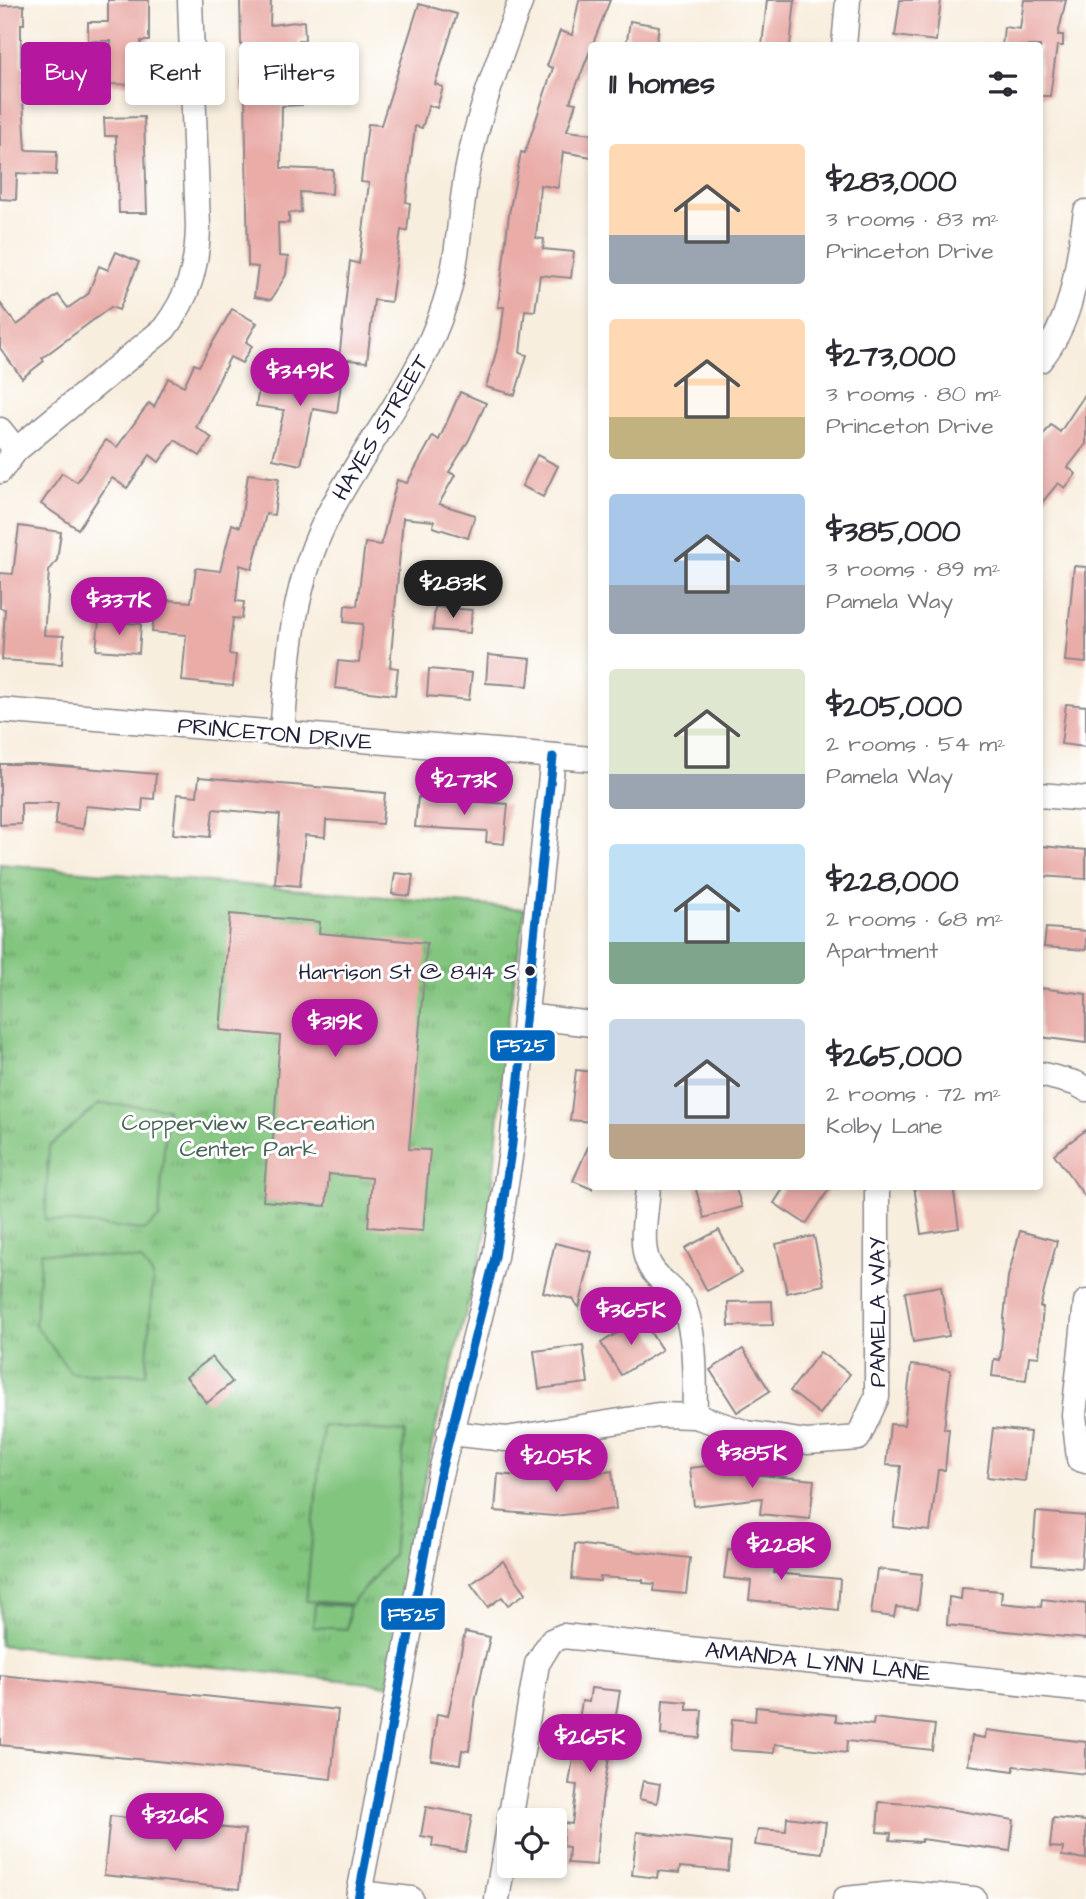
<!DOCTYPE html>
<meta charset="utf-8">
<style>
body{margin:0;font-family:"Architects Daughter",sans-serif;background:#f2f2f3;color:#2b2b33;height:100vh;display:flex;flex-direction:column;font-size:26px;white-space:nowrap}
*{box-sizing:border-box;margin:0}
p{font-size:23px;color:#7c7c81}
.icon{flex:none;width:38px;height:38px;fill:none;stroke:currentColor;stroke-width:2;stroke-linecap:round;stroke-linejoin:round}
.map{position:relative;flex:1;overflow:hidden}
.sheet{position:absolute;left:588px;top:42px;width:455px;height:1148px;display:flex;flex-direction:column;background:#fff;border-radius:7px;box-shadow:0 4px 10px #0003}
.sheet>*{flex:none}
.hud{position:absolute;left:21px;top:42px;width:462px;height:63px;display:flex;gap:14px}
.buttons{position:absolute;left:497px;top:1808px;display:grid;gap:14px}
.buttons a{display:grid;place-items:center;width:70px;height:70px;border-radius:7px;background:#fff;box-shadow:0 4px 10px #0003;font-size:35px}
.price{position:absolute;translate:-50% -60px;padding:0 16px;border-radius:24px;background:#b5179e;color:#fff;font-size:23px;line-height:46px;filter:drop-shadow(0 2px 4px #0008)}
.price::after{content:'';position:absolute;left:50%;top:42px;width:21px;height:16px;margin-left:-10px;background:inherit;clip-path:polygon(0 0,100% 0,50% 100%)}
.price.on{background:#222;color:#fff}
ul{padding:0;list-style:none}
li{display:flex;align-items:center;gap:21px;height:175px;padding:0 21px}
li span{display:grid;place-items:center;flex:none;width:196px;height:140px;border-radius:7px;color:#555}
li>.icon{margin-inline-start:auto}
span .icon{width:84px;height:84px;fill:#fffc;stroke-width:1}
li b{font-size:30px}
h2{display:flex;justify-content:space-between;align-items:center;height:84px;padding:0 21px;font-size:30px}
.chip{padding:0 24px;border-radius:7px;background:#fff;box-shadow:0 4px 10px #0003;font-size:24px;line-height:63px}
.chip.on{background:#b5179e;color:#fff}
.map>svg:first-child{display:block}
.park{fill:url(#park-tufts);stroke:#52745d;stroke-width:2}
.garden{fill:#82c57f;stroke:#52745d;stroke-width:2}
.building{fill:#e9aca7}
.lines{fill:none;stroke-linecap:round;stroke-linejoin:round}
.minor-casing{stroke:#8d888c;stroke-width:27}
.minor{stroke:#fff;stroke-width:24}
.bus-1-casing{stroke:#fff;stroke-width:14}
.bus-1{stroke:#0065bd;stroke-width:9}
.bus-dot{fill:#22223b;stroke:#fff;stroke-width:2.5}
.labels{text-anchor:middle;stroke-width:6;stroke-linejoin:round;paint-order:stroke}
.bus-label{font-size:21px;fill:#22223b;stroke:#fff;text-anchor:end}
.street-label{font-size:23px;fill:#22223b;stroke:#fff}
.park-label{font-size:23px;fill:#486356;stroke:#fff}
.line-badge{stroke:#fff;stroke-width:2.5}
.badge-label{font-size:19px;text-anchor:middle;font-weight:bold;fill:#fff}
</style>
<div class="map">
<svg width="1086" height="1899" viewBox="0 0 1086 1899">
<defs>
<pattern id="park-tufts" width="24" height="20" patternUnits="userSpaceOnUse" patternTransform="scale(1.75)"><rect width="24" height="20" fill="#82c57f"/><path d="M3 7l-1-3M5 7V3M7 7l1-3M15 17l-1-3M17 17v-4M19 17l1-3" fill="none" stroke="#6aa069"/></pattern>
</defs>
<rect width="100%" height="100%" fill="#fff"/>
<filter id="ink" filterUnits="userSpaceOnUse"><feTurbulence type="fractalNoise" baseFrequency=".0143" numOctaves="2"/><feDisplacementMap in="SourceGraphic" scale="14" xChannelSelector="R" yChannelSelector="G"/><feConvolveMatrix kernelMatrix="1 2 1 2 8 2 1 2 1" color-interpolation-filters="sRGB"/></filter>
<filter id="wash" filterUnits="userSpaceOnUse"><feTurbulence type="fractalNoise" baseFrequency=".00686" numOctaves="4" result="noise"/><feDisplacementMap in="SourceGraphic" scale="28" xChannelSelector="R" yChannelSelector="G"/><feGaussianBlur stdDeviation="1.57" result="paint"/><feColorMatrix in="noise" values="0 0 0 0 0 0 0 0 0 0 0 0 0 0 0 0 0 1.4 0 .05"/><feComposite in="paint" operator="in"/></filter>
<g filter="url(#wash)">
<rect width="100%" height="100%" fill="#f8eede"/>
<path class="park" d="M0,864L525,909L506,1034L492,1194L483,1248L437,1421L409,1553L388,1685L0,1645Z"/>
<g class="garden">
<path d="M99,1104L167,1108L159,1218L145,1230L45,1220L49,1147Z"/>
<path d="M41,1252L141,1260L153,1276L146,1374L71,1373L35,1324Z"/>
<path d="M323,1426L405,1432L393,1555L351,1604L306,1601Z"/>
<path d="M315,1604L349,1606L347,1629L313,1627Z"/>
</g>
<g id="blocks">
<g class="building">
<path d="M108,0H149V41H141V85L110,84L111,41H88V22H108Z"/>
<path d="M240,0H271L270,25L304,21L305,40H299L302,105L282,106L281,168L333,170L332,194L300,192L301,212L289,213V223H278L279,256L288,257L286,275L271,300L254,297L258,267L248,266L245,92H242Z"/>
<path d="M579,0H610L570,102L576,103L567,131L592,134V157L563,152L558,188L540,185L536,238L544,239L543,249L574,252L571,278L540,275L535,311L525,310L520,353L527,355L515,395L486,387L500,339L504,307H498L509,214L521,152L525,153L553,68L547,66L560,31L572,35Z"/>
<path d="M767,0H795L790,46H762Z"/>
<path d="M900,0H941L936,41L895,36Z"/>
<path d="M1024,0H1066L1058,35H1063V46H1057L1050,96H1040V46H1002L1004,27L1020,29Z"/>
<path d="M419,4L457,14L435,84L443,87L437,108L429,105L422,128L415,126L406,202L410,203L407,231L401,230L391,302L374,300L367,362L339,359L350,261L359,264L369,183L361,182L368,124L381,125Z"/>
<path d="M24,5V24H21V66H28V83H22L26,150L57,151L56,175L17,173L16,200L0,199V6Z"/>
<path d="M630,21L659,26L656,46H626Z"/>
<path d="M144,117L147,213H119L116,136H105L104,118Z"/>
<path d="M116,252L139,262L119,310L111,307L42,358L44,361L22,378L0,348V303L17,325L58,295L68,308L88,294L99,266L108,270Z"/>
<path d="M232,309L257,323L246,342L252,346L242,363L230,357L196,427L212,438L200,456L175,440L159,462L150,455L127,488L112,478L78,529L41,504L62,473L77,482L106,440L117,447L149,403L154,407L168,378L184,386L194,364L199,366Z"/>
<path d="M291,368L342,375L337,413L313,409L301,465L273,459L284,410L256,406L259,387L283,393Z"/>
<path d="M460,392L486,403L469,440L449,472L455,475L439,504L475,515L468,538L433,527L434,521L403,518L390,667L398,668L395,695L335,688L338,661L359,663L363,624L344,622L345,605L357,606L365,543L381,545L397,480L407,483L433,436L439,440Z"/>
<path d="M1086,393V444L1068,467L1076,474L1065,488L1058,483L1040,505V439L1051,425L1060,432Z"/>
<path d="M537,455L558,466L543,497L522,486Z"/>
<path d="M248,474L279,478L274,515L266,514L252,569L240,565L236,601L244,602L242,619L233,618L229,654L236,655L233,686L182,681L186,635L152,632L156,599L191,602L196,568L220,571L232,524L240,527Z"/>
<path d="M19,526L61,532L57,560L49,571L44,635L64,636L62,664L2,660L5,609L0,608V573L13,574Z"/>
<path d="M1074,566L1086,567V663L1065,661Z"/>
<path d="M435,607L472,610L470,633L433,630Z"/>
<path d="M99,621L141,624L139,653L96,650Z"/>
<path d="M488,655L531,659L528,686L486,683Z"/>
<path d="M429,669L472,673L469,700L427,696Z"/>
<path d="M1066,704L1086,706V747L1061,744Z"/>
<path d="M0,764H38L156,774L154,799L143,798L142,811L86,806L83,829L55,825L58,803H21V824L0,825Z"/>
<path d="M199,777L385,793L382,824L326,820L325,837L305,835L300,886L275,884L280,815L213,809L210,837L173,834L177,794L197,796Z"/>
<path d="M418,797L508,804L504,844L486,842L487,831L415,827Z"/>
<path d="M1041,846L1086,850V879L1040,876Z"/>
<path d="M395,873L413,875L410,896L392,894Z"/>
<path d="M230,914L320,922L319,933L427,943L409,1149L430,1150L423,1231L368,1227L372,1178L329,1174L326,1206L263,1201L267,1154H272L280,1036L220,1030Z"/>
<path d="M1046,928L1086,931V950L1044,947Z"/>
<path d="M1040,988L1086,994V1043L1040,1037Z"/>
<path d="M576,1070L592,1072V1122L570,1120Z"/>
<path d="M1086,1130V1198L1054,1154Z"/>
<path d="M592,1138V1189L573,1181Z"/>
<path d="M695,1186H735L742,1207L704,1218Z"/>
<path d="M785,1186H831L806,1224L774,1203Z"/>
<path d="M914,1186H953L959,1228L921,1234Z"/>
<path d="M719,1230L741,1273L707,1291L685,1248Z"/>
<path d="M1020,1231L1057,1241L1040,1307H1043L1039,1357L1029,1356L1026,1380L992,1376L994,1359L1000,1360L1008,1277Z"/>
<path d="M814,1236L824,1285L787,1293L776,1244Z"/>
<path d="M555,1243L592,1252L579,1308L573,1299L543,1292Z"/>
<path d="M941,1286L949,1336L913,1342L905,1292Z"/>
<path d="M772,1301L773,1325L729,1326L728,1302Z"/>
<path d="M641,1318L662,1350L621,1375L601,1343Z"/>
<path d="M583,1345L588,1383L539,1389L534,1351Z"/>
<path d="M743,1349L770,1391L737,1412L710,1370Z"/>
<path d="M820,1352L850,1374L820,1414L790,1391Z"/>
<path d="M212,1357L232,1382L207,1403L186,1377Z"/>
<path d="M911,1365L951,1370L944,1429H949L945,1470H938L930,1531L893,1527L901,1466L886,1465L890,1424L904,1425Z"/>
<path d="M993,1428L1030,1432L1025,1481L987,1477Z"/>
<path d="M740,1462L741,1473L814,1480L810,1519L760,1514L762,1498L694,1506L690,1468Z"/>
<path d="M612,1471L616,1509L554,1516L495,1511L498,1474L562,1480V1477Z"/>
<path d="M1036,1512L1085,1516L1081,1568L1032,1564Z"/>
<path d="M575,1544L690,1558L686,1594L654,1591L655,1584L643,1583V1580L600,1577V1581L572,1579Z"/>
<path d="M728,1549L776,1555L774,1573L840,1579L838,1610L749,1600L751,1581L724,1578Z"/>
<path d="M503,1561L526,1593L508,1605L502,1597L488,1607L471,1584Z"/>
<path d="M877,1569L922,1574L918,1609L896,1607L894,1617L871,1614Z"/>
<path d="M962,1588L1002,1591L1001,1603L1041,1607L1042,1599L1086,1604V1639L947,1625L949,1597L961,1599Z"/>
<path d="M465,1632L490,1637L476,1697L469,1751L462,1750L460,1764L431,1760L437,1714L448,1716Z"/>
<path d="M0,1675L338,1710L331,1779L0,1745Z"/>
<path d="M591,1688L620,1691L602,1800L596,1865L568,1863L569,1847L562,1846L564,1823L572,1824L577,1785L569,1784L582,1701L589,1702Z"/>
<path d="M663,1700L687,1702V1710H702L700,1738L661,1735Z"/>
<path d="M756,1707L836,1715V1721L873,1725L874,1718L935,1725L932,1750L847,1741L846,1753L775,1744L774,1753L730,1750L732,1719L755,1721Z"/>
<path d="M986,1730L1086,1742V1774L1014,1766V1771L968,1765L972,1736L985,1738Z"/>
<path d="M643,1781L660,1784L657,1803L639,1799Z"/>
<path d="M879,1802L925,1805L1014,1820L1010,1851L922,1839L921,1842L890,1840L891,1833L877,1832Z"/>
<path d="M426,1807L472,1815L465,1852L432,1846L433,1838L421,1836Z"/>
<path d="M110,1816L245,1830L239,1889L104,1875Z"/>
<path d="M787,1817L826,1822L822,1853L755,1845L758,1829L786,1831Z"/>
<path d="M1053,1818L1086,1821V1859L1062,1856L1063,1848L1050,1847Z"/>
<path d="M637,1832L731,1843L728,1871L680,1867L679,1873L658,1871L657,1878L632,1875Z"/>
</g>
</g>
</g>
<g filter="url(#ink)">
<use href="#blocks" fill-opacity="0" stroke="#8d888c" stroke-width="2"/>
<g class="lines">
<g class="minor-casing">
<g id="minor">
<path d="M844,46L848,0"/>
<path d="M1040,360C1075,318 1077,264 1086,212"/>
<path d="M0,430L16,450"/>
<path d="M0,471L16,450L164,329C189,296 197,268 198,227L190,0"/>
<path d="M0,710L592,759"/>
<path d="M282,734C288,657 293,581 330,512C367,441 421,381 445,303C459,260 459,216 467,172C478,112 500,57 521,0"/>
<path d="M1040,795L1086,799"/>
<path d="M525,1016L592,1024"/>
<path d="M1040,1074L1075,1083L1086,1089"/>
<path d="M648,1186C647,1209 639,1241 648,1262C655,1280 678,1289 685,1308C697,1342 694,1381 695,1416"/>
<path d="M1086,1302L1074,1415L1079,1459L1086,1461"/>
<path d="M449,1433L506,1439L658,1415L695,1416L747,1433L807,1442L858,1438L877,1397V1186"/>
<path d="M510,1820L537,1664L551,1641L563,1636L1086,1690"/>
<path d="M359,1893L411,1899"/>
<path d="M358,1899L439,1479L495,1257L512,1144L553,757"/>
<path d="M497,1899L509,1827"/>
<path d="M845,1899L904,1893L974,1899"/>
</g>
</g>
<use href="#minor" class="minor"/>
<g class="bus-1-casing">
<path id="bus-1" d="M358,1899L439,1479L495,1257L512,1144L553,757"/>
</g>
<use href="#bus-1" class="bus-1"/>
</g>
</g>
<circle class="bus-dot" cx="530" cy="971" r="6"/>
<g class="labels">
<g class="bus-label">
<text x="517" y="979">Harrison St @ 8414 S</text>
</g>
<g class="street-label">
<text transform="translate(380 427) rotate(-59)" y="8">HAYES STREET</text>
<text transform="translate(275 733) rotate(5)" y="8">PRINCETON DRIVE</text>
<text transform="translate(877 1312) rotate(-90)" y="8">PAMELA WAY</text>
<text transform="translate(818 1661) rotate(6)" y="8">AMANDA LYNN LANE</text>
</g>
<g class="park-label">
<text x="248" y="1130">Copperview Recreation<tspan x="248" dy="26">Center Park</tspan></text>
</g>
</g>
<g class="line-badge">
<rect x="489" y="1029" width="67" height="33" rx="7" fill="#0065bd"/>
<rect x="380" y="1597" width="66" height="34" rx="7" fill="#0065bd"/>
</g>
<g class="badge-label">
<text x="522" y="1052">F525</text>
<text x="413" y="1621">F525</text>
</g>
</svg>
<div class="buttons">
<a><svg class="icon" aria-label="locate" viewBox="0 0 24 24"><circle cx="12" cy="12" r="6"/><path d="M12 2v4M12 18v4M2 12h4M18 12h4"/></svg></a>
</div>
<b class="price" style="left:300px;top:408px">$349K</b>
<b class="price on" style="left:453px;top:620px">$283K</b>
<b class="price" style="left:119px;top:637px">$337K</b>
<b class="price" style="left:464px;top:817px">$273K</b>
<b class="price" style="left:335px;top:1059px">$319K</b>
<b class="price" style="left:631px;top:1347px">$365K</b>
<b class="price" style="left:752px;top:1490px">$385K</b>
<b class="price" style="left:556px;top:1494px">$205K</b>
<b class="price" style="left:781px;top:1582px">$228K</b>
<b class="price" style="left:590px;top:1774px">$265K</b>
<b class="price" style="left:175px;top:1853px">$326K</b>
<div class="hud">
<a class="chip on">Buy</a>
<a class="chip">Rent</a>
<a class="chip">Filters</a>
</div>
<section class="sheet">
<h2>11 homes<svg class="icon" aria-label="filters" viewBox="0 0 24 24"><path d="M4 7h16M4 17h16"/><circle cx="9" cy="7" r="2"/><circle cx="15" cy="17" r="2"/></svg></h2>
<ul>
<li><span style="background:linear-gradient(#ffd9b3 65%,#9aa5b1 0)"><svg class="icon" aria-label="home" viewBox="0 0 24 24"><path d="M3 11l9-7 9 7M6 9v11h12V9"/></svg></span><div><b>$283,000</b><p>3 rooms · 83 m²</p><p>Princeton Drive</p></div></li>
<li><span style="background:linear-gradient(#ffd9b3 70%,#c2b280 0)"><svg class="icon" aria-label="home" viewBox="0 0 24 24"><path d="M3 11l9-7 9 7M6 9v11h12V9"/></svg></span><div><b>$273,000</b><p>3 rooms · 80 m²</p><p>Princeton Drive</p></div></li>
<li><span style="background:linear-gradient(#a9c7e8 65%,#9aa5b1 0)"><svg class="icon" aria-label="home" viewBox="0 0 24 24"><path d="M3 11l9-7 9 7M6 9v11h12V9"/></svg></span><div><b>$385,000</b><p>3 rooms · 89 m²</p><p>Pamela Way</p></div></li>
<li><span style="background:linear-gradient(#dfe7d0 75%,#9aa5b1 0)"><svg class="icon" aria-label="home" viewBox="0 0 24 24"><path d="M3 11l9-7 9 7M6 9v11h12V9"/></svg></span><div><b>$205,000</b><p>2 rooms · 54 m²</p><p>Pamela Way</p></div></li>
<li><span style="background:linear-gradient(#bfe0f5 70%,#7fa58c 0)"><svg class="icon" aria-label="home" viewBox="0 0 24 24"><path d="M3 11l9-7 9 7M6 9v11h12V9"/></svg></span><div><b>$228,000</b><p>2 rooms · 68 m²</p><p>Apartment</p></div></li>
<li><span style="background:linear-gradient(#c9d6e8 75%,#b9a48a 0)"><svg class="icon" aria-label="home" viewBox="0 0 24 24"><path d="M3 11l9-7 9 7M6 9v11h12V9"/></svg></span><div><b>$265,000</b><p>2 rooms · 72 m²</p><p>Kolby Lane</p></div></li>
</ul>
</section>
</div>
